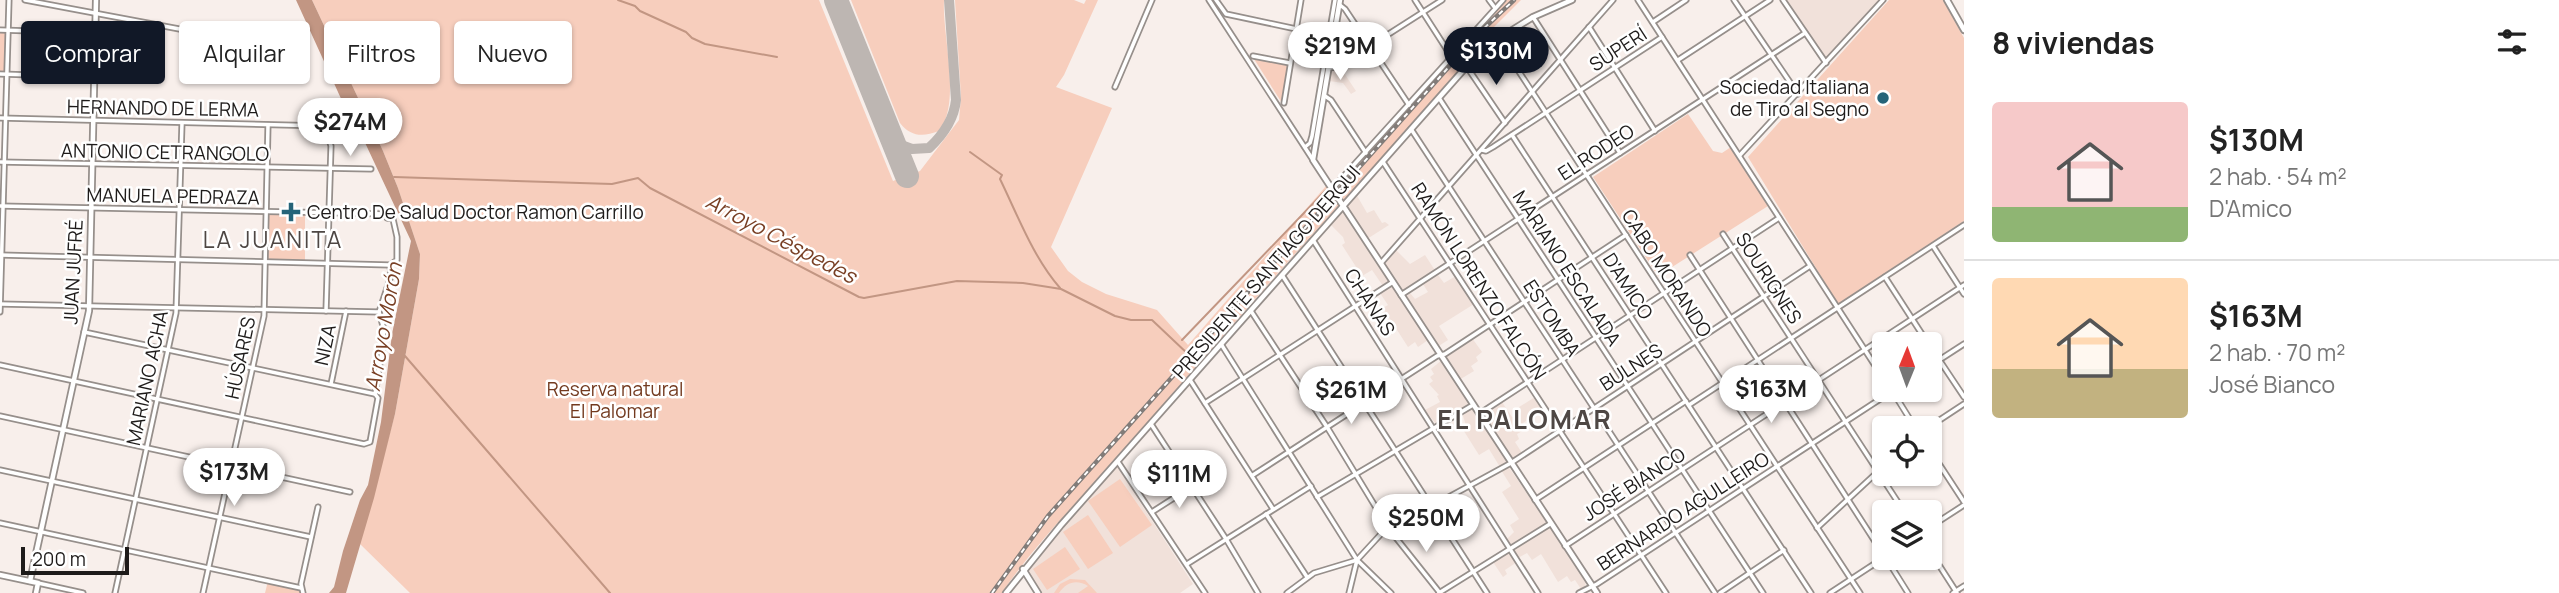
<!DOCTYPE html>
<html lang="es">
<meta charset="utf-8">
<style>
body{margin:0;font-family:Manrope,sans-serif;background:#f6f6f6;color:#222;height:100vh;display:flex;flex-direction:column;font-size:26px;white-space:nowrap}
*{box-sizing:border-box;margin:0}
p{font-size:23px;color:#767676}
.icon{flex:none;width:38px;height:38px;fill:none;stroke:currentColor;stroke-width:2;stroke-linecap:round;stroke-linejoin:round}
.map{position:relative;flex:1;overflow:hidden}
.panel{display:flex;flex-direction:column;background:#fff;width:595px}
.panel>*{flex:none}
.guide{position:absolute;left:21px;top:21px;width:665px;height:63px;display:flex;gap:14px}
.needle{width:46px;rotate:1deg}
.controls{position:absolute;left:1872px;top:332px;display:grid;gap:14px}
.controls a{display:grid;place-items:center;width:70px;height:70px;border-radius:7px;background:#fff;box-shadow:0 2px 5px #0004;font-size:35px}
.scale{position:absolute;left:21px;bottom:18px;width:108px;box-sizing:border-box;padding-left:7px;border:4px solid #1e1b1a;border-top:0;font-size:19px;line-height:24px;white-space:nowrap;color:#1e1b1a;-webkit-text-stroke:5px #fff;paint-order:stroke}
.price{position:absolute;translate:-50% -60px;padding:0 16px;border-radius:24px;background:#fff;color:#222;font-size:23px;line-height:46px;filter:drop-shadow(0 2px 4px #0008)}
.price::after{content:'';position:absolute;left:50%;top:42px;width:21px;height:16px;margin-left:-10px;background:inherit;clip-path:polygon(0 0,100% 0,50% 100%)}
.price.on{background:#111827;color:#fff}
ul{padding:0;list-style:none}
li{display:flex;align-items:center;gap:21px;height:175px;padding:0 28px}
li+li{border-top:2px solid #e0e0e0}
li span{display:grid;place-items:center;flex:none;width:196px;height:140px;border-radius:7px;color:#555}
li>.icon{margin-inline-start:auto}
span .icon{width:84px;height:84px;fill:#fffc;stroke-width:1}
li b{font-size:30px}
h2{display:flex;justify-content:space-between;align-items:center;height:84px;padding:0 28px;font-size:30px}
.pill{padding:0 24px;border-radius:7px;background:#fff;box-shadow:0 2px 5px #0004;font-size:24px;line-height:63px}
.pill.on{background:#111827;color:#fff}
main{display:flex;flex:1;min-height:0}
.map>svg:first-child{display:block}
.built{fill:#f1e1da}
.green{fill:#f7cebd}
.water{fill:#c29683}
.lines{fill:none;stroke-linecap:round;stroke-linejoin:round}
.stream{stroke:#c29683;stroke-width:2}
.taxiway{stroke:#bdb6b2;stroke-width:10}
.runway{stroke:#bdb6b2;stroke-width:24}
.street-casing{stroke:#968f8b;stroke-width:7}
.secondary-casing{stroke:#968f8b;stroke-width:8}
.street{stroke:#fff;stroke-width:3.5}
.secondary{stroke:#fff;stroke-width:4.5}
.rail-casing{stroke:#827c79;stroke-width:4.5}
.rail{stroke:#fff;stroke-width:2;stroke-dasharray:5;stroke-linecap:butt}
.poi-dot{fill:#256479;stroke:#fff;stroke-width:2.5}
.labels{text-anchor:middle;stroke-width:5;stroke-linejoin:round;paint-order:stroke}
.street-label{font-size:19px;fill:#1e1b1a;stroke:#fff}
.poi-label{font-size:19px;fill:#1e1b1a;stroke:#fff;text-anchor:end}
.park-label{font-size:19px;fill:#733a1f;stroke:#fff}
.water-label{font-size:21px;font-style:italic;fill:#783f24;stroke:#fff}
.quarter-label{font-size:23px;letter-spacing:2px;fill:#4e4744;stroke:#fff}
.district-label{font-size:26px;font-weight:bold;letter-spacing:2px;fill:#4e4744;stroke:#fff}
</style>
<main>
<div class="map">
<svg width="1964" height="593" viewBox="0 0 1964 593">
<rect width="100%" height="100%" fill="#f8efeb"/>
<g class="built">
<path d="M1787,0H1880L1826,59Z"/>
<path d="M1340,67L1356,91L1351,94L1343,83L1329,81L1330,73Z"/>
<path d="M1356,194L1367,213L1374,210L1382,223L1385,222L1389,225L1367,239L1347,207Z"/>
<path d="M1342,210L1344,211L1388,278V283L1383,286L1372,270L1362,276L1342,245L1345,243L1343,237L1329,223Z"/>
<path d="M1396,250L1410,264L1425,255L1436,272L1402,292L1384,265Z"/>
<path d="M1438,275L1444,283L1456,276L1474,304L1439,326L1448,340L1437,347L1405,298L1410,293L1415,299L1428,292L1423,284Z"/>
<path d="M1390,286H1393L1428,340L1418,347L1415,342L1408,347L1383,308L1388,305L1380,293Z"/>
<path d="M1472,338L1482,352L1476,357L1478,361L1471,366L1474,371L1459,380L1444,357Z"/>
<path d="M1442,360L1469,404L1436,424L1425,410L1440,402L1437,396L1439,395L1429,384L1433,381L1430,377L1434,374L1431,369Z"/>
<path d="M1535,397L1543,410L1523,423L1526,429L1517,434L1519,439L1515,442L1522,453L1511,459L1483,416L1502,402L1512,417L1521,412L1519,407Z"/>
<path d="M1470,409L1474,410L1506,459V463L1500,467L1489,449L1479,455L1462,428L1466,425L1462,413Z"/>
<path d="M1508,466L1546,521V525L1512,545L1506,540L1514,532L1510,525L1519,519L1502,492L1511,486L1501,470Z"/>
<path d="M1114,467L1118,468L1193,584L1180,593H1040L1028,573V564Z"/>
<path d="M1548,527L1551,528L1586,582L1585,586L1581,589L1575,580L1571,582L1567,576L1558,582L1541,554L1532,560L1527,553L1518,558L1514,552V549Z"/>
<path d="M1509,553L1517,562L1505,570L1507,574L1503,577L1493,562Z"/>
</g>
<g class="green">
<path d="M312,0H819L893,181L920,171L959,120L961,97L955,0H1074L1084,4L1086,0H1098L1064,75L1056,87L1112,108L1051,247L1068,271L1082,282L1106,294L1157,310L1188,345L1326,186L1339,205C1268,283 1199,364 1129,444C1086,494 1039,538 1002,593H410L360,544L395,414L419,279L420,254L398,188L383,151Z"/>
<path d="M851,0H944C942,36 962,103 939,131C923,137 911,137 900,123Z"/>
<path d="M1503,0H1521L1487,34L1488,39L1343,203L1335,190Z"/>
<path d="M1889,0H1943L1964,38V221L1838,304L1748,157Z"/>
<path d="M0,30H8L7,75L0,74Z"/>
<path d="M1254,59L1288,65L1282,103Z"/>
<path d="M1688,114L1713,151L1722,153L1731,147L1768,206L1658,276L1593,177Z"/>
<path d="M268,214H305V261H267Z"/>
<path d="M1120,479L1152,525L1120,547L1088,501Z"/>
<path d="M1088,515L1113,553L1088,569L1063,532Z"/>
<path d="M1065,547L1080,569L1047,590L1033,569Z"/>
<path d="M1070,579L1085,580L1097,593H1078L1088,586C1077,579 1066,582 1059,593H1054L1060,584Z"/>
<path d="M268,581L301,588L303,593H265Z"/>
</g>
<path class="water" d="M296,0H312L383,151L398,188L420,254L419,279L395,414L374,498L346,593H329L334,587L343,551L360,500L368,485L381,422L392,334L411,241L353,117L343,103Z"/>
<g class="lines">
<g class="stream">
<path d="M618,0L635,6L640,11L686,32L692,38L705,44L777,57"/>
<path d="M970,152L1002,175L1000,179C1018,216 1033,257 1060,288"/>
<path d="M394,177L612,184L638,178L650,188L859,297L864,298L957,281L1023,283L1061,289L1115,316L1131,320H1152L1189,355"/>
<path d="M1182,340L1326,190"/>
<path d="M405,356L610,593"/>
</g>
<path class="taxiway" d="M893,142L912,149L929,148C943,135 954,119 956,100L949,0"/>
<path class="runway" d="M836,0L907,176"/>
<g class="street-casing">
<g id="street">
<path d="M25,0L206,34"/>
<path d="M1209,0L1313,160"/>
<path d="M1216,0L1226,14L1329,36"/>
<path d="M1415,0L1451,56"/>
<path d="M1489,0L1495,8"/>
<path d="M1638,0L1885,381"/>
<path d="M1734,0L1798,94"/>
<path d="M1783,0L1826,63"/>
<path d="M1340,5L1345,9L1409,105"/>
<path d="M1533,17L1620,153"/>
<path d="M1653,22L1686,0"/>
<path d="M1589,27L1655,131"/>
<path d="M0,30L95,33"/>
<path d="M1497,38L1860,593"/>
<path d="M1253,56L1290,63"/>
<path d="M1678,60L1770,0"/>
<path d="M1467,67L1505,123"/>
<path d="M1329,68L1337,67L1442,0"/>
<path d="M0,74L95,77"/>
<path d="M1115,87L1152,0"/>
<path d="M1325,96L1331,100L1366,153"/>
<path d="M1439,98L1763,593"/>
<path d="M1284,103L1301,0"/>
<path d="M0,118L325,126L331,146L326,311"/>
<path d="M1411,129L1715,593"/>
<path d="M1512,135L1811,593"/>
<path d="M1305,147L1310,143L1312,136L1335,0"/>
<path d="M1482,150L1486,151L1493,147L1662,37"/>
<path d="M1740,155L1883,0"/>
<path d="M0,162L371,169"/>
<path d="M1383,162L1666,593"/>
<path d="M1332,189L1503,0"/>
<path d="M0,206L387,214V218L393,219L397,237V260L390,265L391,276L379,312L383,326L384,339L375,394"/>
<path d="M1723,234L1905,513"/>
<path d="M1313,240L1538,593"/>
<path d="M1933,246L1964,294"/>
<path d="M0,255L390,265"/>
<path d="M1690,255L1885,557L1830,593"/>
<path d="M1381,263L1613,0"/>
<path d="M1282,275L1487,593"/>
<path d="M1885,277L1929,345"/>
<path d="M1401,295L1805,33"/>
<path d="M0,304L379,312"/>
<path d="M1251,311L1327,427L1389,529L1440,593"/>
<path d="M0,312L9,0"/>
<path d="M1221,344L1357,560L1391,593"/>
<path d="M1930,346L1964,397"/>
<path d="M0,365L364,444L370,442L378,398L375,394L84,332"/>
<path d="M1930,366L1964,344"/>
<path d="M1190,380L1273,509"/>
<path d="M331,384L346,311"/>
<path d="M1893,392L1916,429"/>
<path d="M1205,403L1393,282"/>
<path d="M1689,405L1964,225"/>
<path d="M1479,414L1779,218"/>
<path d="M0,416L350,492"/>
<path d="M1151,424L1226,539L1258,593"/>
<path d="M1926,429L1964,404"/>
<path d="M1930,450L1964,502"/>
<path d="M1118,462L1205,593"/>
<path d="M0,470L311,537"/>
<path d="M1253,475L1437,356L1445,354L1626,235"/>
<path d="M1317,497L1473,405"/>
<path d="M1535,500L1686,401"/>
<path d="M1152,512L1191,487"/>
<path d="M1266,514L1307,577"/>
<path d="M0,523L301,588"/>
<path d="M1930,527L1964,505"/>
<path d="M1817,528L1885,465"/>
<path d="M1565,546L1964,285"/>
<path d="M1930,551L1957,593"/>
<path d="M1886,558L1908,593"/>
<path d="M1187,564L1311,486"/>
<path d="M38,583L83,593"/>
<path d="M115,593L176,313L182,123"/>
<path d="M203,593L264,316L268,125"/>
<path d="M303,593L301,584L318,507"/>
<path d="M1287,593L1314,573L1357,560L1381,534L1511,463L1810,266"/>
<path d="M1349,593L1357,560"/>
<path d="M1439,593L1550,524"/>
<path d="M1579,593L1597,584L1894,390"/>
<path d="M1720,593L1784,550"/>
<path d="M1953,593L1964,586"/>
</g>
</g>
<g class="secondary-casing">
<g id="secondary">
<path d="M1340,0L1313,160L1597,593"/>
<path d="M1947,0L1964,30"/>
<path d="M1023,569L1038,593"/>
<path d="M0,575L38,583L36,593"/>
<path d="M30,581L89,311L96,0"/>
<path d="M1006,593L1061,525L1482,49L1533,17L1572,0"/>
</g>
</g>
<use href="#street" class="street"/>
<use href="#secondary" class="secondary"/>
<g class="rail-casing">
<path id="rail" d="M992,593L1048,516L1480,32L1514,0"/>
</g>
<use href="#rail" class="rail"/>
</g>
<g class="poi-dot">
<circle cx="1883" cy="98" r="7"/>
<path d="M287.5 201.5h7v7h7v7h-7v7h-7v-7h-7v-7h7z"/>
</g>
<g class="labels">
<g class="street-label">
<text transform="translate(1618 49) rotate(-33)" y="7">SUPERÍ</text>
<text transform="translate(163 108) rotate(1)" y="7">HERNANDO DE LERMA</text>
<text transform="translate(165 152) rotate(1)" y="7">ANTONIO CETRANGOLO</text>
<text transform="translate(1596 152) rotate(-33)" y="7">EL RODEO</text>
<text transform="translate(173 196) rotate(1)" y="7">MANUELA PEDRAZA</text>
<text transform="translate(1567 268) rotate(57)" y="7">MARIANO ESCALADA</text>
<text transform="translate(73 272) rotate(-87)" y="7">JUAN JUFRÉ</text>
<text transform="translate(1266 272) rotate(-49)" y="7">PRESIDENTE SANTIAGO DERQUI</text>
<text transform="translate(1667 273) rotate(57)" y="7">CABO MORANDO</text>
<text transform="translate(1769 278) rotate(57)" y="7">SOURIGNES</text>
<text transform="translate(1479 281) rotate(57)" y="7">RAMÓN LORENZO FALCÓN</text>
<text transform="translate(1628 286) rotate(57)" y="7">D'AMICO</text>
<text transform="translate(1370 302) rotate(57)" y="7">CHANAS</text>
<text transform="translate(1552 318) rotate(57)" y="7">ESTOMBA</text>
<text transform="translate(325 345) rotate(-78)" y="7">NIZA</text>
<text transform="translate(240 358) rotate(-78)" y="7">HÚSARES</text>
<text transform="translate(1631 367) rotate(-33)" y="7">BULNES</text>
<text transform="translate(147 378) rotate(-78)" y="7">MARIANO ACHA</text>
<text transform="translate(1634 484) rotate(-33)" y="7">JOSÉ BIANCO</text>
<text transform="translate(1683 511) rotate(-33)" y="7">BERNARDO AGULLEIRO</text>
</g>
<g class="poi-label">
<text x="1869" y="94">Sociedad Italiana<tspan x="1869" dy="22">de Tiro al Segno</tspan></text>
<text x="307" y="219" text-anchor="start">Centro De Salud Doctor Ramon Carrillo</text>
</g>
<g class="park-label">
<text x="615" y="396">Reserva natural<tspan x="615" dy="22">El Palomar</tspan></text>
</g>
<g class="water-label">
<text transform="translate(781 239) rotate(28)" y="7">Arroyo Céspedes</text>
<text transform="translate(384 327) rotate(-80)" y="7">Arroyo Morón</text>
</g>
<g class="quarter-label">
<text x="273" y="248">LA JUANITA</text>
</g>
<g class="district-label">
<text x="1525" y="429">EL PALOMAR</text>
</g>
</g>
</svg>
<div class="controls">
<a><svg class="needle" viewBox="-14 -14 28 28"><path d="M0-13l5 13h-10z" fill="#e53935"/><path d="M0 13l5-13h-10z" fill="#767676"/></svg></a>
<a><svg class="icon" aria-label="locate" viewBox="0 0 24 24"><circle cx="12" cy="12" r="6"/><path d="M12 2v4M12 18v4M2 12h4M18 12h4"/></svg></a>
<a><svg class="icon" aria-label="layers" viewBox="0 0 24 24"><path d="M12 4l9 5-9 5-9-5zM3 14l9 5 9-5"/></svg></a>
</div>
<div class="scale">200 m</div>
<b class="price" style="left:1340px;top:82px">$219M</b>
<b class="price on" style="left:1496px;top:87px">$130M</b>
<b class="price" style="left:350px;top:158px">$274M</b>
<b class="price" style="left:1771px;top:425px">$163M</b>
<b class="price" style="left:1351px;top:426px">$261M</b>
<b class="price" style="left:234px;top:508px">$173M</b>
<b class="price" style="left:1179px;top:510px">$111M</b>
<b class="price" style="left:1426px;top:554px">$250M</b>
<div class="guide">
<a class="pill on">Comprar</a>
<a class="pill">Alquilar</a>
<a class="pill">Filtros</a>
<a class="pill">Nuevo</a>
</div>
</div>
<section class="panel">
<h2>8 viviendas<svg class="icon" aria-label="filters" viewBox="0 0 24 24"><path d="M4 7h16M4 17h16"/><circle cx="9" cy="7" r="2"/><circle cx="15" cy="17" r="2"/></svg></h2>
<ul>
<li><span style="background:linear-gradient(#f6c9c9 75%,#8fb573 0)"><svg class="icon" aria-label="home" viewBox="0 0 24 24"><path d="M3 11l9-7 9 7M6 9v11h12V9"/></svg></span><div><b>$130M</b><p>2 hab. · 54 m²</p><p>D'Amico</p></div></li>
<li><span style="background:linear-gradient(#ffd9b3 65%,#c2b280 0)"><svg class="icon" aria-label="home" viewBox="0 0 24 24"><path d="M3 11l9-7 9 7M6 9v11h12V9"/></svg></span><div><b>$163M</b><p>2 hab. · 70 m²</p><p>José Bianco</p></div></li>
</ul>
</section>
</main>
